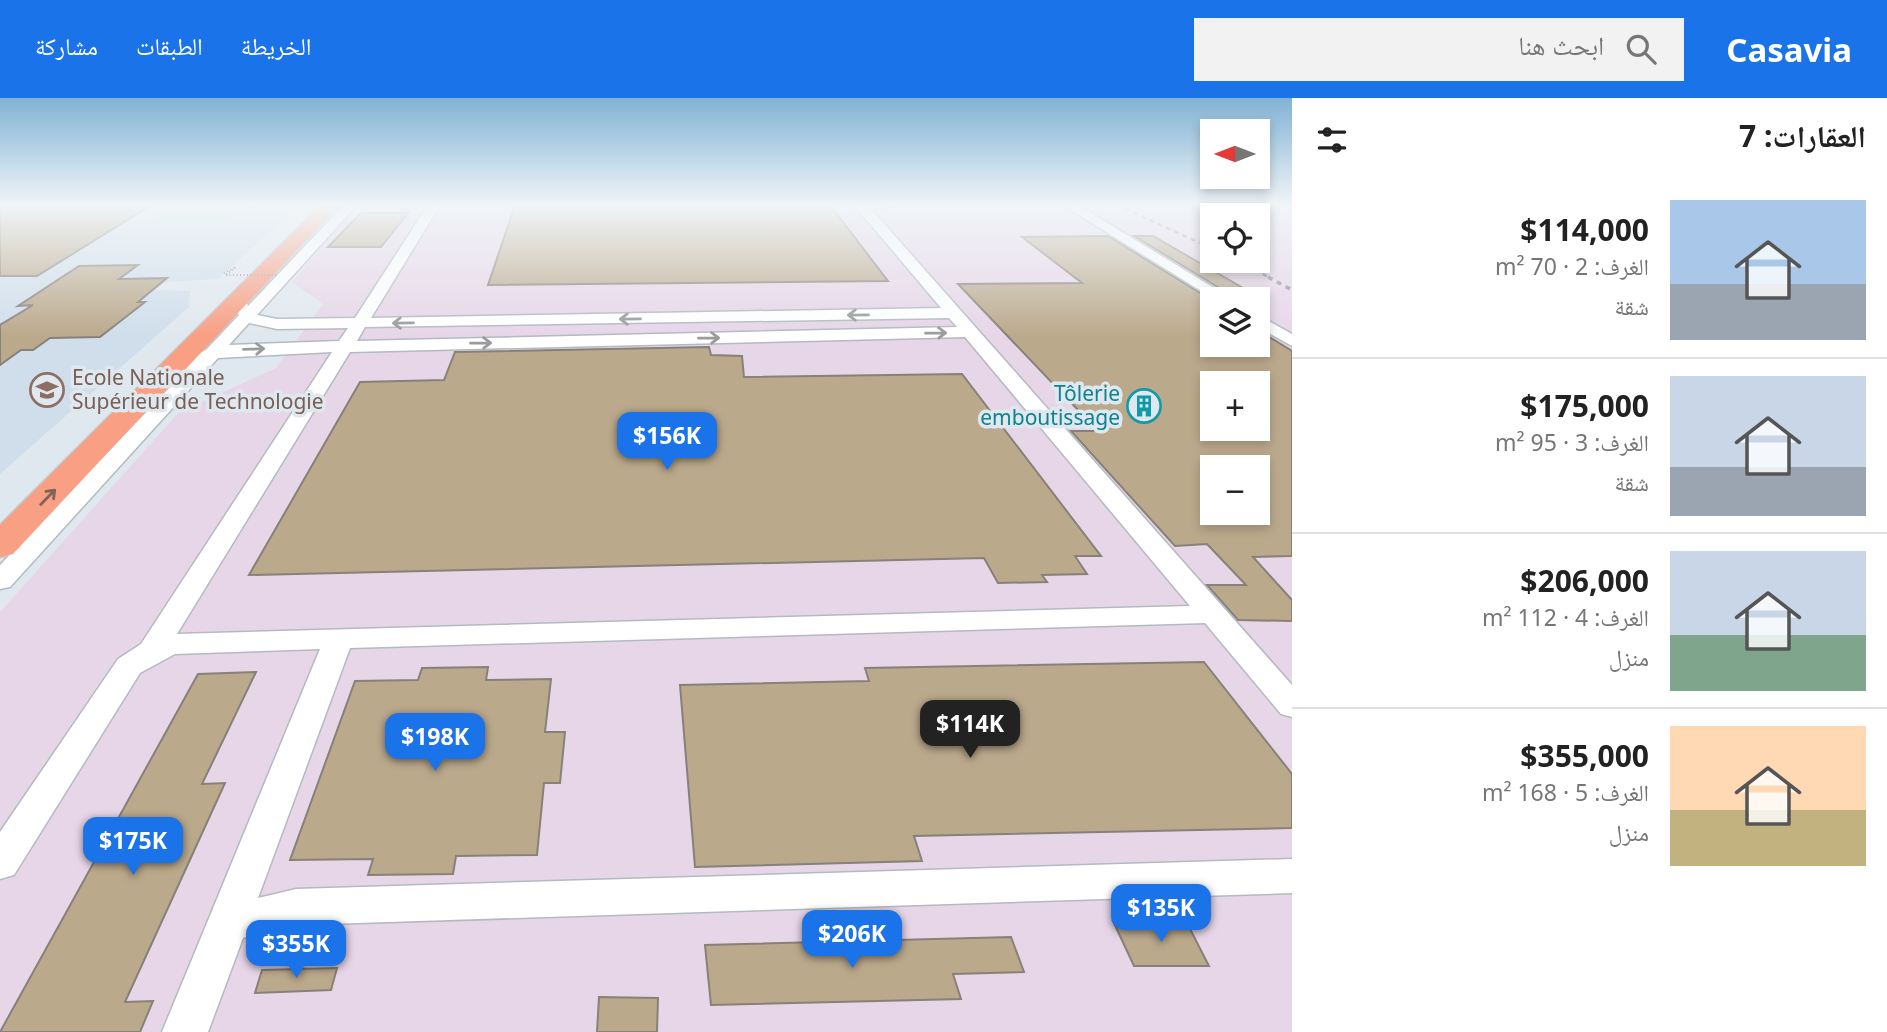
<!DOCTYPE html>
<html lang="ar">
<meta charset="utf-8">
<style>
body{margin:0;font-family:"Noto Sans","Noto Naskh Arabic",sans-serif;background:#f2f2f2;color:#222;direction:rtl;height:100vh;display:flex;flex-direction:column;font-size:26px;white-space:nowrap}
*{box-sizing:border-box;margin:0}
p{font-size:23px;color:#767676}
.icon{flex:none;width:38px;height:38px;fill:none;stroke:currentColor;stroke-width:2;stroke-linecap:round;stroke-linejoin:round}
.map{position:relative;flex:1;overflow:hidden;direction:ltr}
.panel{display:flex;flex-direction:column;background:#fff;width:595px}
.panel>*{flex:none}
.needle{width:46px;rotate:270deg}
.controls{position:absolute;left:1200px;top:21px;display:grid;gap:14px}
.controls a{display:grid;place-items:center;width:70px;height:70px;border-radius:0px;background:#fff;box-shadow:0 4px 10px #0003;font-size:35px}
.price{position:absolute;translate:-50% -60px;padding:0 16px;border-radius:14px;background:#1a73e8;color:#fff;font-size:23px;line-height:46px;filter:drop-shadow(0 2px 4px #0008)}
.price::after{content:'';position:absolute;left:50%;top:42px;width:21px;height:16px;margin-left:-10px;background:inherit;clip-path:polygon(0 0,100% 0,50% 100%)}
.price.on{background:#222;color:#fff}
ul{padding:0;list-style:none}
li{display:flex;align-items:center;gap:21px;height:175px;padding:0 21px}
li+li{border-top:2px solid #e0e0e0}
li span{display:grid;place-items:center;flex:none;width:196px;height:140px;border-radius:0px;color:#555}
li>.icon{margin-inline-start:auto}
span .icon{width:84px;height:84px;fill:#fffc;stroke-width:1}
li b{font-size:30px}
h2{display:flex;justify-content:space-between;align-items:center;height:84px;padding:0 21px;font-size:30px}
header{display:flex;align-items:center;gap:42px;box-sizing:border-box;height:98px;padding:0 35px;background:#1a73e8;color:#fff}
header strong{font-size:33px}
nav{display:flex;gap:38px;margin-inline-start:auto;font-size:24px}
.search{width:490px;height:63px;background:#f2f2f2;display:flex;align-items:center;gap:18px;box-sizing:border-box;padding:0 24px;border-radius:0px;color:#767676;font-size:26px}
main{display:flex;flex:1;min-height:0}
.map>svg:first-child{display:block}
.built{fill:#d0deeb}
.industrial{fill:#e7d6e8;fill-rule:evenodd}
.green{fill:#c4e2d0}
.building{fill:#bba98c;stroke:#868179;stroke-width:2;fill-rule:evenodd}
.lines{fill:none;stroke-linecap:round;stroke-linejoin:round}
.minor-casing{stroke:#b3bac1;stroke-width:3}
.highway-casing{stroke:#c6c7c8;stroke-width:3}
.path{stroke:#979ca2;stroke-width:2;stroke-dasharray:1 2.5;stroke-linecap:butt}
.minor{fill:#fff;fill-rule:evenodd}
.highway{fill:#f89f84;fill-rule:evenodd}
.rail-far1{stroke:#90959a;stroke-width:2.5;stroke-dasharray:4.5 4.5;stroke-linecap:butt}
.rail{stroke:#90959a;stroke-width:3.5;stroke-dasharray:5 5;stroke-linecap:butt}
.path-bridge{stroke:#979ca2;stroke-width:2;stroke-dasharray:1 2.5;stroke-linecap:butt}
.oneway{stroke:#9a9b9c}
.oneway2{stroke:#826158}
.labels{text-anchor:middle;stroke-width:7;stroke-linejoin:round;paint-order:stroke}
.far-education-label{font-size:21px;fill:#785e54;stroke:#e0e8ef;text-anchor:start}
.far-culture-label{font-size:21px;fill:#0d838f;stroke:#e0e8ef;text-anchor:end}
</style>
<header>
<strong>Casavia</strong>
<div class="search"><svg class="icon" aria-label="search" viewBox="0 0 24 24"><circle cx="10" cy="10" r="6"/><path d="M15 15l6 6"/></svg>ابحث هنا</div>
<nav><a>الخريطة</a><a>الطبقات</a><a>مشاركة</a></nav>
</header>
<main>
<section class="panel">
<h2>العقارات: 7<svg class="icon" aria-label="filters" viewBox="0 0 24 24"><path d="M4 7h16M4 17h16"/><circle cx="9" cy="7" r="2"/><circle cx="15" cy="17" r="2"/></svg></h2>
<ul>
<li><span style="background:linear-gradient(#a9c7e8 60%,#9aa5b1 0)"><svg class="icon" aria-label="home" viewBox="0 0 24 24"><path d="M3 11l9-7 9 7M6 9v11h12V9"/></svg></span><div><b>$114,000</b><p>الغرف: 2 · 70 m²</p><p>شقة</p></div></li>
<li><span style="background:linear-gradient(#c9d6e8 65%,#9aa5b1 0)"><svg class="icon" aria-label="home" viewBox="0 0 24 24"><path d="M3 11l9-7 9 7M6 9v11h12V9"/></svg></span><div><b>$175,000</b><p>الغرف: 3 · 95 m²</p><p>شقة</p></div></li>
<li><span style="background:linear-gradient(#c9d6e8 60%,#7fa58c 0)"><svg class="icon" aria-label="home" viewBox="0 0 24 24"><path d="M3 11l9-7 9 7M6 9v11h12V9"/></svg></span><div><b>$206,000</b><p>الغرف: 4 · 112 m²</p><p>منزل</p></div></li>
<li><span style="background:linear-gradient(#ffd9b3 60%,#c2b280 0)"><svg class="icon" aria-label="home" viewBox="0 0 24 24"><path d="M3 11l9-7 9 7M6 9v11h12V9"/></svg></span><div><b>$355,000</b><p>الغرف: 5 · 168 m²</p><p>منزل</p></div></li>
</ul>
</section>
<div class="map">
<svg width="1292" height="934" viewBox="0 0 1292 934">
<rect width="100%" height="100%" fill="#e0e8ef"/>
<path class="built" d="M48,107H299L218,181L165,184L154,192L190,193L189,209L0,376V132Z"/>
<path class="industrial" d="M357,107H1292V934H0V514L179,314L276,270L323,206L292,184ZM1213,117H1258V163H1213ZM1213,201H1258V247H1213ZM1213,285H1258V331H1213ZM1213,369H1258V415H1213Z"/>
<path class="green" d="M240,114L226,125H150L167,115Z"/>
<g class="building">
<path d="M515,107H830L888,183L488,187Z"/>
<path d="M0,108L140,107L150,108L37,178H0Z"/>
<path d="M361,115H408L381,149H328Z"/>
<path d="M1108,138L1213,203V247H1258V232L1292,253V458L1253,459L1292,502V523L1238,522L1207,487H1246L1207,446L1175,448L1071,333H1098L958,186L1082,185L1022,139ZM1213,285H1258V331H1213ZM1213,369H1258V415H1213Z"/>
<path d="M1134,138H1153L1250,194H1226Z"/>
<path d="M138,167L119,181L167,180L138,204H145L100,239L50,240L33,252H21L0,267V227L33,207L18,208L79,168Z"/>
<path d="M709,249L711,257L742,258L744,279L962,276L1101,458H1075L1087,476L1042,477L1047,484L998,485L984,460L249,477L360,284L444,282L455,254Z"/>
<path d="M1204,564L1292,676V730L914,738L922,763L695,769L680,587L869,583L865,570Z"/>
<path d="M488,569L486,582L551,581L545,634H565L560,685H544L537,757L456,758L453,776L368,777L373,761L290,762L355,583L418,582L422,570Z"/>
<path d="M256,574L202,686L225,685L125,904L153,903L140,934H0L198,576Z"/>
<path d="M1113,823H1186L1209,868H1134Z"/>
<path d="M1011,839L1024,874L953,876L961,901L711,907L705,847Z"/>
<path d="M337,870L331,892L255,895L262,872Z"/>
<path d="M599,899L658,900L657,934H597Z"/>
</g>
<g class="lines">
<g class="minor-casing">
<g id="minor">
<path d="M344,107H357L257,217L277,221L355,220L428,107H440L371,220L941,210L855,108L899,107L871,111L1292,587V619L1281,616L1205,525L350,550L258,800L296,791L1292,761V795L296,827L243,840L208,934H162L320,551L175,556L140,575L14,777L0,781V734L118,561L141,546L332,254L218,260L10,489L0,491V467L183,276L166,283L157,277L159,273L206,252L239,217L230,203L233,200H243L248,208ZM949,220L957,229L357,243L365,229ZM249,225L277,231L348,230L339,243L229,247ZM965,239L1190,508L177,536L350,254Z"/>
<path d="M1063,107H1078L1232,201H1214Z"/>
<path d="M1258,217L1292,236V248L1258,229Z"/>
</g>
</g>
<g class="highway-casing">
<path id="highway" d="M321,107H339L13,456L0,459V427Z"/>
</g>
<path class="path" d="M224,175L236,169L226,177"/>
<use href="#minor" class="minor"/>
<use href="#highway" class="highway"/>
<g class="rail-far1">
<path d="M1117,107L1213,151"/>
<path d="M1239,163L1272,181"/>
</g>
<path class="rail" d="M1268,179L1292,192"/>
<path class="path-bridge" d="M226,177H277"/>
</g>
<defs><path id="oneway-shaft" d="M-6 0H5M1.5-3L5.5 0L1.5 3" fill="none" stroke-width="1.6" stroke-linecap="round" stroke-linejoin="round" transform="scale(1.75)"/></defs>
<g class="oneway">
<use href="#oneway-shaft" transform="translate(858 217) rotate(179)"/>
<use href="#oneway-shaft" transform="translate(630 221) rotate(179)"/>
<use href="#oneway-shaft" transform="translate(403 225) rotate(179)"/>
<use href="#oneway-shaft" transform="translate(936 235) rotate(-1)"/>
<use href="#oneway-shaft" transform="translate(709 240) rotate(-1)"/>
<use href="#oneway-shaft" transform="translate(481 245) rotate(-1)"/>
<use href="#oneway-shaft" transform="translate(254 251) rotate(-2)"/>
</g>
<use class="oneway2" href="#oneway-shaft" transform="translate(48 399) rotate(-46)"/>
<linearGradient id="sky" x2="0" y2="1"><stop stop-color="#81b2d4"/><stop offset="0.45" stop-color="#f1f5f8"/><stop offset="1" stop-color="#f1f5f8" stop-opacity="0"/></linearGradient>
<rect width="1292" height="238" fill="url(#sky)"/>
<defs>
<g id="university-ring" transform="scale(1.75)"><circle r="9.5" fill="#e0e8ef" stroke="#8d6e63" stroke-width="1.5"/><path d="M0-5L7-2L0 1L-7-2ZM-4 1L0 2.5L4 1V4Q0 6-4 4Z" fill="#8d6e63"/></g>
<g id="building-ring" transform="scale(1.75)"><circle r="9.5" fill="#e0e8ef" stroke="#0f9aa8" stroke-width="1.5"/><path d="M-4-6H4V6H1V3H-1V6H-4ZM-2.5-4.3h1.7v1.8h-1.7ZM.8-4.3h1.7v1.8H.8ZM-2.5-1h1.7V.8h-1.7ZM.8-1h1.7V.8H.8Z" fill="#0f9aa8"/></g>
</defs>
<g fill-rule="evenodd">
<use href="#university-ring" x="47" y="292"/>
<use href="#building-ring" x="1144" y="308"/>
</g>
<g class="labels">
<g class="far-education-label">
<text x="72" y="287">Ecole Nationale<tspan x="72" dy="24">Supérieur de Technologie</tspan></text>
</g>
<g class="far-culture-label">
<text x="1120" y="303">Tôlerie<tspan x="1120" dy="24">emboutissage</tspan></text>
</g>
</g>
</svg>
<div class="controls">
<a><svg class="needle" viewBox="-14 -14 28 28"><path d="M0-13l5 13h-10z" fill="#e53935"/><path d="M0 13l5-13h-10z" fill="#767676"/></svg></a>
<a><svg class="icon" aria-label="locate" viewBox="0 0 24 24"><circle cx="12" cy="12" r="6"/><path d="M12 2v4M12 18v4M2 12h4M18 12h4"/></svg></a>
<a><svg class="icon" aria-label="layers" viewBox="0 0 24 24"><path d="M12 4l9 5-9 5-9-5zM3 14l9 5 9-5"/></svg></a>
<a>+</a>
<a>−</a>
</div>
<b class="price" style="left:667px;top:374px">$156K</b>
<b class="price on" style="left:970px;top:662px">$114K</b>
<b class="price" style="left:435px;top:675px">$198K</b>
<b class="price" style="left:133px;top:779px">$175K</b>
<b class="price" style="left:1161px;top:846px">$135K</b>
<b class="price" style="left:852px;top:872px">$206K</b>
<b class="price" style="left:296px;top:882px">$355K</b>
</div>
</main>
